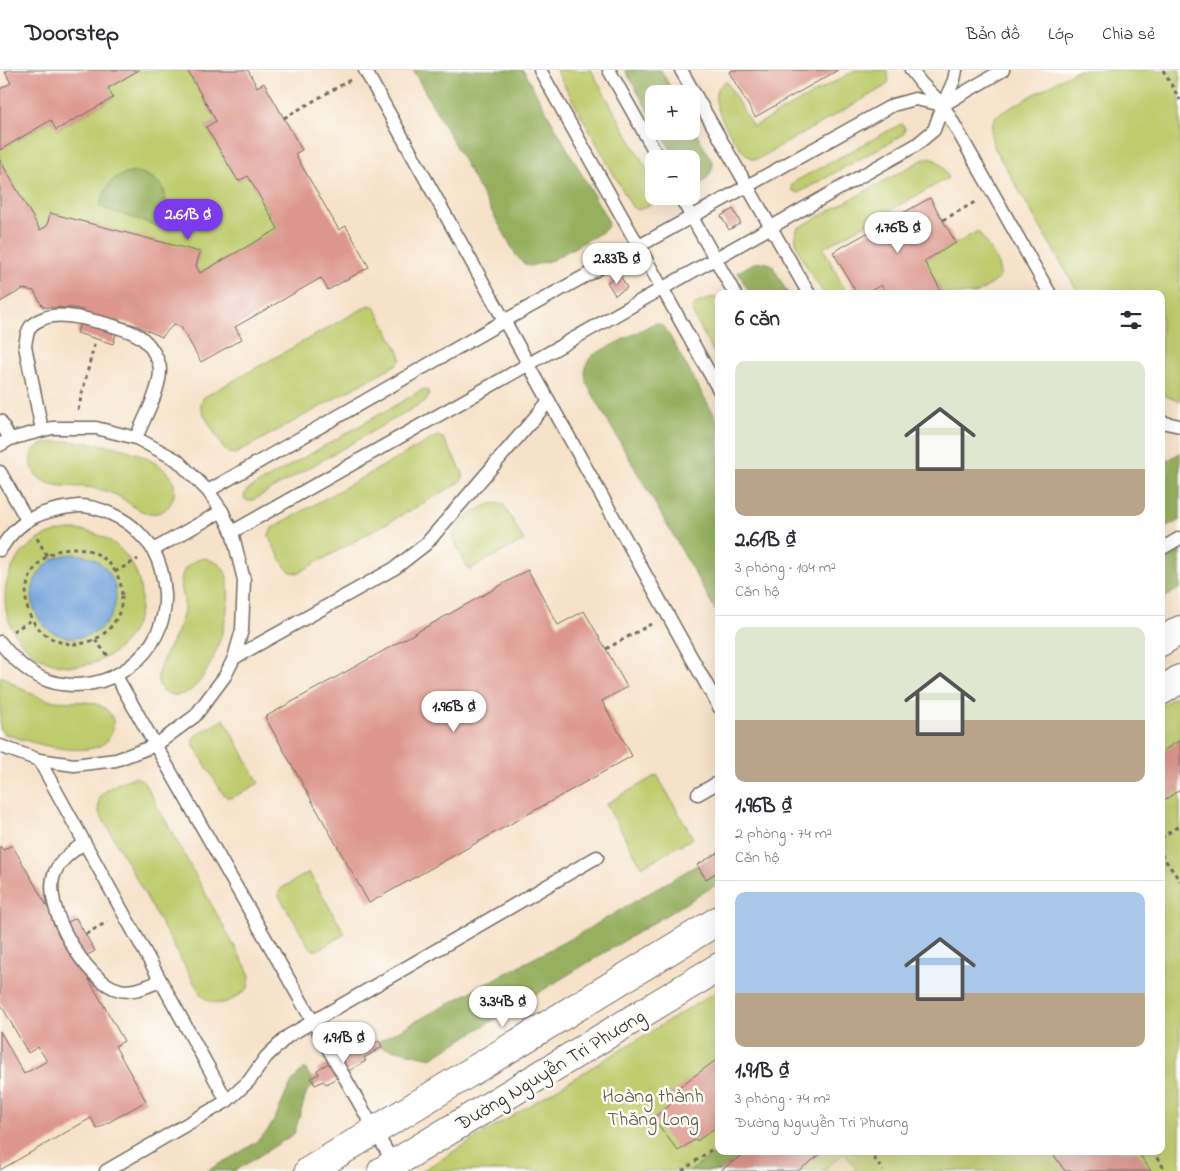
<!DOCTYPE html>
<html lang="vi">
<meta charset="utf-8">
<style>
body{margin:0;font-family:"Indie Flower",sans-serif;background:#f2f2f3;color:#2b2b33;height:100vh;display:flex;flex-direction:column;font-size:19px;white-space:nowrap}
*{box-sizing:border-box;margin:0}
p{font-size:16px;color:#7c7c81}
.icon{flex:none;width:28px;height:28px;fill:none;stroke:currentColor;stroke-width:2;stroke-linecap:round;stroke-linejoin:round}
.map{position:relative;flex:1;overflow:hidden}
.side{position:absolute;left:715px;top:220px;width:450px;height:865px;display:flex;flex-direction:column;background:#fff;border-radius:10px;box-shadow:0 5px 20px #0002}
.side>*{flex:none}
.tools{position:absolute;left:645px;top:15px;display:grid;gap:10px}
.tools a{display:grid;place-items:center;width:55px;height:55px;border-radius:10px;background:#fff;box-shadow:0 5px 20px #0002;font-size:25px}
.price{position:absolute;translate:-50% -42px;padding:0 11px;border-radius:18px;background:#fff;color:#222;font-size:16px;line-height:32px;filter:drop-shadow(0 1px 2px #0008)}
.price::after{content:'';position:absolute;left:50%;top:30px;width:15px;height:11px;margin-left:-8px;background:inherit;clip-path:polygon(0 0,100% 0,50% 100%)}
.price.active{background:#7c3aed;color:#fff}
ul{padding:0;list-style:none}
li{display:grid;align-content:center;gap:10px;height:265px;padding:0 20px}
li+li{border-top:1px solid #e1e1e2}
li span{display:grid;place-items:center;height:155px;border-radius:10px;color:#555}
li>.icon{margin-inline-start:auto}
span .icon{width:90px;height:90px;fill:#fffc;stroke-width:1}
li b{font-size:21px}
h2{display:flex;justify-content:space-between;align-items:center;height:60px;padding:0 20px;font-size:21px}
header{display:flex;align-items:center;gap:30px;box-sizing:border-box;height:70px;padding:0 25px;background:#fff;border-bottom:1px solid #e1e1e2}
header strong{font-size:24px}
nav{display:flex;gap:28px;margin-inline-start:auto;font-size:18px}
.map>svg:first-child{display:block}
.green{fill:#bfcc6e;stroke:#757c4c}
.forest{fill:#97b061;stroke:#616e46}
.sand{fill:#eeda9e;stroke:#8c8264}
.water{fill:#6fa1da;stroke:#4d6682}
.building{fill:#dc968c}
.lines{fill:none;stroke-linecap:round;stroke-linejoin:round}
.lane-casing{stroke:#726b62;stroke-width:15}
.secondary-casing{stroke:#726b62;stroke-width:30}
.path{stroke:#726b62;stroke-width:3;stroke-dasharray:4 4;stroke-linecap:butt}
.lane{stroke:#fff;stroke-width:12}
.secondary{stroke:#fff;stroke-width:28}
.labels{text-anchor:middle;stroke-width:5;stroke-linejoin:round;paint-order:stroke}
.street-label{font-size:20px;fill:#2b2b2b;stroke:#fdfcf7}
.park-label{font-size:20px;fill:#575b3f;stroke:#fdfcf7}
</style>
<header>
<strong>Doorstep</strong>
<nav><a>Bản đồ</a><a>Lớp</a><a>Chia sẻ</a></nav>
</header>
<div class="map">
<svg width="1180" height="1101" viewBox="0 0 1180 1101">
<rect width="100%" height="100%" fill="#fdfcf7"/>
<filter id="ink" filterUnits="userSpaceOnUse"><feTurbulence type="fractalNoise" baseFrequency=".02" numOctaves="2"/><feDisplacementMap in="SourceGraphic" scale="10" xChannelSelector="R" yChannelSelector="G"/><feConvolveMatrix kernelMatrix="1 2 1 2 8 2 1 2 1" color-interpolation-filters="sRGB"/></filter>
<filter id="wash" filterUnits="userSpaceOnUse"><feTurbulence type="fractalNoise" baseFrequency=".0096" numOctaves="4" result="noise"/><feDisplacementMap in="SourceGraphic" scale="20" xChannelSelector="R" yChannelSelector="G"/><feGaussianBlur stdDeviation="1.12" result="paint"/><feColorMatrix in="noise" values="0 0 0 0 0 0 0 0 0 0 0 0 0 0 0 0 0 1.4 0 .05"/><feComposite in="paint" operator="in"/></filter>
<g filter="url(#wash)">
<rect width="100%" height="100%" fill="#f5e2c8"/>
<g class="green">
<path d="M139,0H187L216,51L206,57L238,111L248,106L278,159L200,203L196,196L200,182L50,144L47,156L40,160L0,90V80L51,50L57,60L113,28L108,18Z"/>
<path d="M556,0H591L654,112V126H659C656,134 645,138 637,140L632,137Z"/>
<path d="M856,0H887L889,11L884,17L758,89H752C738,81 712,39 716,23C717,17 722,14 726,11L753,57Z"/>
<path d="M1077,0H1180V332L1161,324V224H1079L996,81C991,69 988,58 996,46Z"/>
<path d="M901,54L904,56L905,60L903,65L800,122L797,123L792,120V115L794,112Z"/>
<path d="M926,88C939,88 944,97 948,108L823,178L847,224H825L821,219C812,205 788,173 798,158Z"/>
<path d="M978,161C986,174 1003,194 999,209L976,224H943L924,191Z"/>
<path d="M714,227L719,229V292L693,244L692,238L695,234Z"/>
<path d="M369,235L375,237L400,284L401,289L397,294L235,384L228,383L223,378L201,339V333L204,327Z"/>
<path d="M424,319L428,321L429,324L427,330L253,430L249,431L245,429L244,426L247,420Z"/>
<path d="M437,366L443,368L463,403V408L459,413L298,503L291,502L286,498L270,470L269,465L272,458Z"/>
<path d="M66,371C100,373 138,377 166,401C183,415 173,447 149,443C140,442 130,434 123,429C116,424 106,421 98,419C77,413 40,424 31,395C30,388 31,382 36,378C43,372 57,372 66,371Z"/>
<path d="M493,433L503,434L524,470L469,500L452,467C458,451 476,439 493,433Z"/>
<circle cx="73" cy="528" r="68"/>
<path d="M205,488C212,491 220,493 224,500C240,525 210,632 173,625C142,618 167,583 174,568C178,559 183,548 184,539C185,528 179,516 182,505C186,494 195,490 205,488Z"/>
<path d="M0,607H4C17,617 32,625 48,630C69,635 105,624 113,650C114,657 112,663 109,668C93,693 25,671 3,663L0,660Z"/>
<path d="M1180,623V1101H422L719,920V1081H1161V636Z"/>
<path d="M224,649L259,713L232,728L227,727L223,724L193,674V669L196,665Z"/>
<path d="M657,705L693,768L642,797L606,734Z"/>
<path d="M135,707L142,710L147,717L247,899L250,906L248,918C233,931 218,941 201,925L99,742C99,737 98,731 101,726C105,718 127,709 135,707Z"/>
<path d="M309,802L345,864L318,880H313L309,876L279,826V822L282,818Z"/>
</g>
<g class="forest">
<path d="M413,0H523L607,149L608,156L604,161L552,190L530,196L523,193L516,185Z"/>
<path d="M625,0H661L674,24H654V51Z"/>
<path d="M691,54L713,93C712,107 703,112 693,120L691,116V89H676L660,61H691Z"/>
<path d="M137,102C169,110 170,129 161,157L99,137C107,115 111,104 137,102Z"/>
<path d="M765,192L772,195L788,224H750L738,202L754,193Z"/>
<path d="M655,253L660,254L665,258L719,353V546L588,316C584,304 583,295 593,285Z"/>
<path d="M1180,383V450L1161,460V394Z"/>
<path d="M1180,478V518L1161,530V490Z"/>
<path d="M697,795L706,809L719,801V813L431,988L382,977L379,971L581,863Z"/>
<path d="M305,998L315,1015L307,1021L294,1064L235,1101H207C225,1090 255,1077 268,1060C283,1039 284,1015 305,998Z"/>
<path d="M719,1081H748L720,1101H690Z"/>
</g>
<path class="sand" d="M845,1083L857,1101H825L824,1099Z"/>
<circle class="water" cx="74" cy="526" r="42"/>
<g id="blocks">
<g class="building">
<path d="M9,0H139L108,18L113,28L56,60L51,50L0,80V19L11,13L5,2Z"/>
<path d="M187,0H248L257,17L264,13L302,80L295,84L339,160L346,156L369,197L328,220L321,208L235,257L242,269L201,292L181,257L174,254L162,267L135,255L120,251L113,274L77,263L84,240L73,238L43,237L34,221L23,219L0,232V90L40,160L47,156L50,143L200,182L196,196L200,203L278,159L248,106L238,111L206,57L216,51Z"/>
<path d="M733,0H838L755,47L729,2Z"/>
<path d="M930,128L956,173L924,191L943,224H886L881,215L866,224H857L833,182Z"/>
<path d="M733,139L741,153L729,160L721,146Z"/>
<path d="M620,205L627,218L615,225L607,212Z"/>
<path d="M528,500L558,555L584,541L606,579L627,617L602,631L632,686L369,833L265,647Z"/>
<path d="M1180,670V720L1161,732V682Z"/>
<path d="M12,775L59,857L76,848L95,881L78,890L124,971L115,976L146,1031L97,1059L91,1048L0,1100V961L24,1004L47,991L38,977L28,983L0,933V776L3,780Z"/>
<path d="M719,782V801L706,809L697,795Z"/>
<path d="M379,971L382,977L364,988L366,991L326,1014L323,1011L315,1015L311,1008L319,1004L317,1000L357,976L360,981Z"/>
<path d="M719,988V1055L697,1071L696,1069L678,1081L653,1048L670,1035L665,1027Z"/>
<path d="M748,1081H825L798,1101H720Z"/>
<path d="M1051,1081H1137L1151,1101H1065Z"/>
</g>
</g>
</g>
<g filter="url(#ink)">
<use href="#blocks" fill-opacity="0" stroke="#726b62" stroke-width="1"/>
<g class="lines">
<g class="lane-casing">
<g id="lane">
<path d="M365,0L719,637"/>
<path d="M540,0L719,320"/>
<path d="M609,0L659,89"/>
<path d="M681,0L809,224"/>
<path d="M911,0L921,13L943,35L1050,224"/>
<path d="M680,126L735,224"/>
<path d="M0,351L10,369"/>
<path d="M1161,352L1180,356"/>
<path d="M42,360L25,276C26,269 27,260 32,255C36,251 48,246 53,246C70,243 132,258 144,270C151,276 160,291 160,300C160,321 144,348 136,368"/>
<path d="M0,375L10,369L52,358H96L136,368L177,390L208,421L222,441L232,462L244,510L242,560L234,588L225,606L195,646L156,675L116,690L74,695L39,690L0,676"/>
<path d="M0,402L27,450"/>
<path d="M208,421L504,251L893,35L915,29L943,35L1003,0"/>
<path d="M232,462L916,75L934,60L943,35L954,10L956,0"/>
<path d="M1161,479L1180,468"/>
<path d="M0,480C19,448 43,440 78,436C97,435 127,449 139,463C144,469 150,474 153,480C161,494 164,509 165,524C168,584 106,629 49,611C28,604 13,589 0,572"/>
<path d="M153,480L222,441"/>
<path d="M234,588L395,498L426,474L549,331"/>
<path d="M116,606L394,1094"/>
<path d="M39,690L227,1031"/>
<path d="M698,724L719,712"/>
<path d="M84,773C73,781 61,789 55,802C40,834 87,914 120,920C134,923 148,916 160,911"/>
<path d="M106,1101L227,1031L249,1011L266,987L288,966L597,787"/>
</g>
</g>
<g class="secondary-casing">
<g id="secondary">
<path d="M1161,572L1180,560"/>
<path d="M1161,621L1180,609"/>
<path d="M309,1101L719,850"/>
<path d="M382,1101L719,897"/>
</g>
</g>
<g class="path">
<path d="M1163,0L1180,30"/>
<path d="M284,48L350,10"/>
<path d="M943,150L975,132"/>
<path d="M78,340L95,271"/>
<path d="M37,468L47,486"/>
<circle cx="74" cy="526" r="48"/>
<path d="M115,502L138,489"/>
<path d="M13,561L32,550"/>
<path d="M95,570L109,587"/>
<path d="M606,579L651,554"/>
<path d="M1161,768L1180,755"/>
<path d="M1161,784L1180,811"/>
<path d="M86,864L107,852"/>
<path d="M869,1081L883,1101"/>
<path d="M1152,1081L1166,1101"/>
<path d="M682,1101L719,1074"/>
</g>
<use href="#lane" class="lane"/>
<use href="#secondary" class="secondary"/>
</g>
</g>
<g class="labels">
<g class="street-label">
<text transform="translate(550 999) rotate(-31)" y="7">Đường Nguyễn Tri Phương</text>
</g>
<g class="park-label">
<text x="653" y="1032">Hoàng thành<tspan x="653" dy="23">Thăng Long</tspan></text>
</g>
</g>
</svg>
<div class="tools">
<a>+</a>
<a>−</a>
</div>
<b class="price active" style="left:188px;top:171px">2.61B ₫</b>
<b class="price" style="left:898px;top:184px">1.76B ₫</b>
<b class="price" style="left:617px;top:215px">2.83B ₫</b>
<b class="price" style="left:454px;top:663px">1.96B ₫</b>
<b class="price" style="left:503px;top:958px">3.34B ₫</b>
<b class="price" style="left:344px;top:994px">1.91B ₫</b>
<section class="side">
<h2>6 căn<svg class="icon" aria-label="filters" viewBox="0 0 24 24"><path d="M4 7h16M4 17h16"/><circle cx="9" cy="7" r="2"/><circle cx="15" cy="17" r="2"/></svg></h2>
<ul>
<li><span style="background:linear-gradient(#dfe7d0 70%,#b9a48a 0)"><svg class="icon" aria-label="home" viewBox="0 0 24 24"><path d="M3 11l9-7 9 7M6 9v11h12V9"/></svg></span><div><b>2.61B ₫</b><p>3 phòng · 104 m²</p><p>Căn hộ</p></div></li>
<li><span style="background:linear-gradient(#dfe7d0 60%,#b9a48a 0)"><svg class="icon" aria-label="home" viewBox="0 0 24 24"><path d="M3 11l9-7 9 7M6 9v11h12V9"/></svg></span><div><b>1.96B ₫</b><p>2 phòng · 74 m²</p><p>Căn hộ</p></div></li>
<li><span style="background:linear-gradient(#a9c7e8 65%,#b9a48a 0)"><svg class="icon" aria-label="home" viewBox="0 0 24 24"><path d="M3 11l9-7 9 7M6 9v11h12V9"/></svg></span><div><b>1.91B ₫</b><p>3 phòng · 74 m²</p><p>Đường Nguyễn Tri Phương</p></div></li>
</ul>
</section>
</div>
